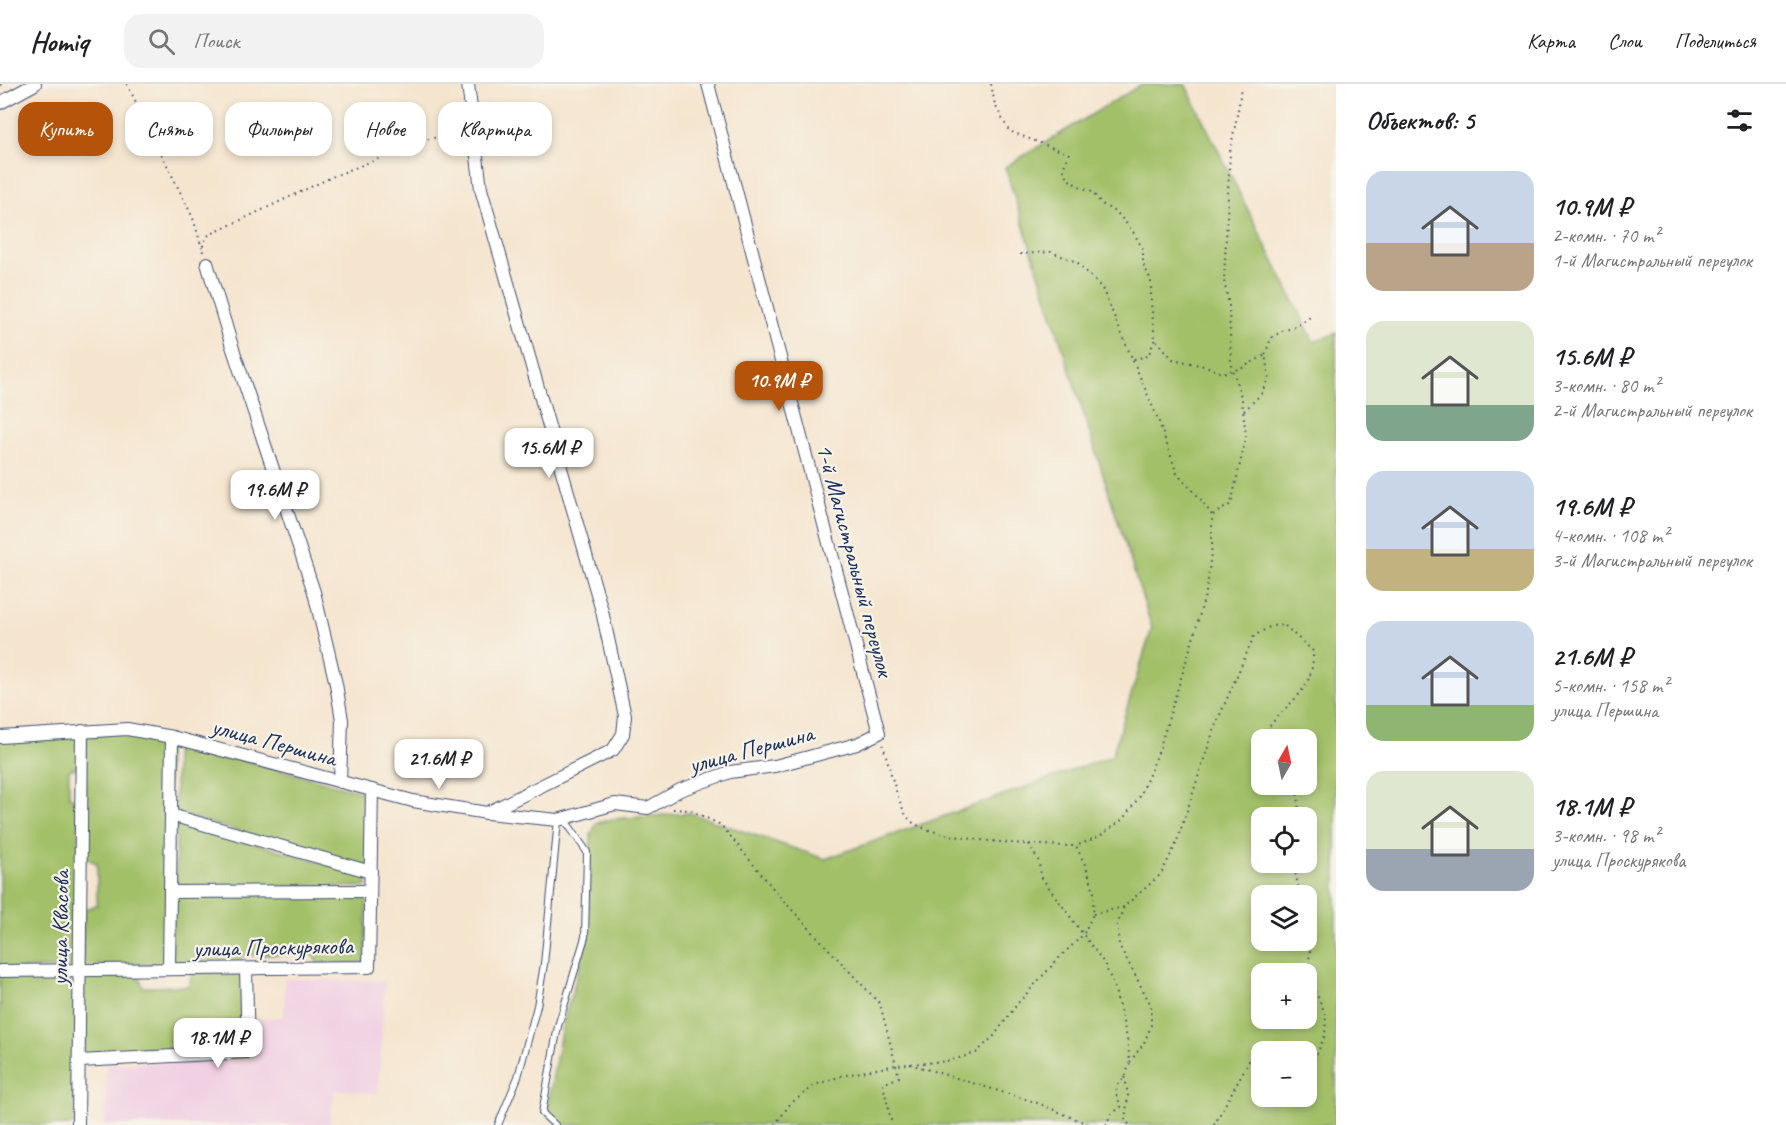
<!DOCTYPE html>
<html lang="ru">
<meta charset="utf-8">
<style>
body{margin:0;font-family:Caveat,sans-serif;background:#f2f2f2;color:#202124;height:100vh;display:flex;flex-direction:column;font-size:22px;white-space:nowrap}
*{box-sizing:border-box;margin:0}
p{font-size:20px;color:#757577}
.icon{flex:none;width:33px;height:33px;fill:none;stroke:currentColor;stroke-width:2;stroke-linecap:round;stroke-linejoin:round}
.map{position:relative;flex:1;overflow:hidden}
.sheet{display:flex;flex-direction:column;background:#fff;width:450px}
.sheet>*{flex:none}
.hud{position:absolute;left:18px;top:18px;width:570px;height:54px;display:flex;gap:12px}
.needle{width:39px;rotate:9deg}
.fabs{position:absolute;left:1251px;top:645px;display:grid;gap:12px}
.fabs a{display:grid;place-items:center;width:66px;height:66px;border-radius:12px;background:#fff;box-shadow:0 3px 9px #0003;font-size:30px}
.price{position:absolute;translate:-50% -51px;padding:0 14px;border-radius:12px;background:#fff;color:#222;font-size:20px;line-height:39px;filter:drop-shadow(0 2px 3px #0008)}
.price::after{content:'';position:absolute;left:50%;top:36px;width:18px;height:14px;margin-left:-9px;background:inherit;clip-path:polygon(0 0,100% 0,50% 100%)}
.price.selected{background:#b45309;color:#fff}
ul{padding:0;list-style:none}
li{display:flex;align-items:center;gap:18px;height:150px;padding:0 30px}
li span{display:grid;place-items:center;flex:none;width:168px;height:120px;border-radius:18px;color:#555}
li>.icon{margin-inline-start:auto}
span .icon{width:72px;height:72px;fill:#fffc;stroke-width:1}
li b{font-size:26px}
h2{display:flex;justify-content:space-between;align-items:center;height:72px;padding:0 30px;font-size:26px}
.tag{padding:0 21px;border-radius:18px;background:#fff;box-shadow:0 3px 9px #0003;font-size:21px;line-height:54px}
.tag.selected{background:#b45309;color:#fff}
header{display:flex;align-items:center;gap:36px;box-sizing:border-box;height:84px;padding:0 30px;background:#fff;border-bottom:2px solid #e0e0e0}
header strong{font-size:28px}
nav{display:flex;gap:33px;margin-inline-start:auto;font-size:21px}
.search{width:420px;height:54px;background:#f2f2f2;display:flex;align-items:center;gap:15px;box-sizing:border-box;padding:0 21px;border-radius:18px;color:#757577;font-size:22px}
main{display:flex;flex:1;min-height:0}
.map>svg:first-child{display:block}
.built{fill:#f1d0e3}
.green{fill:#a2c068;stroke:#5e7863;stroke-width:1.5;fill-rule:evenodd}
.lines{fill:none;stroke-linecap:round;stroke-linejoin:round}
.service-casing{stroke:#3c4a6f;stroke-width:8}
.minor-casing{stroke:#3c4a6f;stroke-width:14}
.path{stroke:#3c4a6f;stroke-width:2;stroke-dasharray:1.5 4.5;stroke-linecap:butt}
.service{stroke:#fff;stroke-width:6}
.minor{stroke:#fff;stroke-width:12}
.labels{text-anchor:middle;stroke-width:4.5;stroke-linejoin:round;paint-order:stroke}
.street-label{font-size:24px;fill:#1b2f5e;stroke:#f7f3e8}
</style>
<header>
<strong>Homiq</strong>
<div class="search"><svg class="icon" aria-label="search" viewBox="0 0 24 24"><circle cx="10" cy="10" r="6"/><path d="M15 15l6 6"/></svg>Поиск</div>
<nav><a>Карта</a><a>Слои</a><a>Поделиться</a></nav>
</header>
<main>
<div class="map">
<svg width="1336" height="1041" viewBox="0 0 1336 1041">
<rect width="100%" height="100%" fill="#f7f3e8"/>
<filter id="ink" filterUnits="userSpaceOnUse"><feTurbulence type="fractalNoise" baseFrequency=".0167" numOctaves="2"/><feDisplacementMap in="SourceGraphic" scale="12" xChannelSelector="R" yChannelSelector="G"/><feConvolveMatrix kernelMatrix="1 2 1 2 8 2 1 2 1" color-interpolation-filters="sRGB"/></filter>
<filter id="wash" filterUnits="userSpaceOnUse"><feTurbulence type="fractalNoise" baseFrequency=".008" numOctaves="4" result="noise"/><feDisplacementMap in="SourceGraphic" scale="24" xChannelSelector="R" yChannelSelector="G"/><feGaussianBlur stdDeviation="1.35" result="paint"/><feColorMatrix in="noise" values="0 0 0 0 0 0 0 0 0 0 0 0 0 0 0 0 0 1.4 0 .05"/><feComposite in="paint" operator="in"/></filter>
<g filter="url(#wash)">
<rect width="100%" height="100%" fill="#f5e5cf"/>
<path class="built" d="M285,895L385,897L378,1010L335,1005L329,1041H105L106,980L253,976L256,935L284,933Z"/>
<g class="green">
<path d="M1142,0H1185L1314,258L1336,249V1041H559L546,1030L562,943L588,853L591,750L597,739L613,735L690,729L825,775L1112,672L1152,544L1005,83ZM1262,656H1306V700H1262ZM1262,734H1306V778H1262ZM1262,812H1306V856H1262ZM1262,890H1306V934H1262ZM1262,968H1306V1012H1262Z"/>
<path d="M128,648L168,656L166,881L83,882V826L97,821V779L84,774L86,651Z"/>
<path d="M79,651V683L69,686V711L79,719L77,884L0,885V656Z"/>
<path d="M175,657L369,710L368,784L175,729Z"/>
<path d="M176,737L367,791V803L176,802Z"/>
<path d="M173,810L367,811L365,879L318,880L312,870L244,871L237,880L172,881Z"/>
<path d="M243,888L244,964L83,973V890L138,889L143,903L189,902L192,889Z"/>
<path d="M77,890L74,1041H0V891Z"/>
</g>
</g>
<g filter="url(#ink)">
<g class="lines">
<g class="service-casing">
<g id="service">
<path d="M498,1041L518,993L537,922L544,880L558,736"/>
<path d="M555,1041L542,1029L558,942L585,853L587,768L565,736"/>
</g>
</g>
<g class="minor-casing">
<g id="minor">
<path d="M468,0L481,105L602,527L625,632L623,650L613,666L487,729"/>
<path d="M0,19L35,0"/>
<path d="M207,179L231,259L314,508L336,600L342,636L340,698"/>
<path d="M0,653L127,645L172,653L413,717L487,729L558,736L615,720L648,724L680,706L730,688L775,682L857,660L879,649L708,0"/>
<path d="M171,731L371,788"/>
<path d="M170,808L370,807"/>
<path d="M169,885L172,653"/>
<path d="M0,887L369,883L372,706"/>
<path d="M80,977L248,968L246,885"/>
<path d="M78,1041L82,647"/>
</g>
</g>
<g class="path">
<path d="M127,0L193,134L202,164"/>
<path d="M991,0L995,21L1009,47L1069,70L1063,85L1071,98L1092,108L1102,120L1118,130L1132,146L1143,165V180L1151,196V220L1155,255L1173,275L1208,283L1222,289L1242,284L1265,271"/>
<path d="M0,1L3,0"/>
<path d="M203,168L202,164L207,152L334,92L429,55L463,48"/>
<path d="M1020,170L1051,168L1077,178L1102,204L1158,335L1177,390L1199,413L1212,431V460L1207,504L1193,555L1158,669L1140,712L1123,735L1100,752L1076,762"/>
<path d="M1134,275L1148,272L1155,255"/>
<path d="M1244,327L1261,310L1269,293L1265,271L1271,254L1282,247L1295,243L1313,231"/>
<path d="M1213,431L1231,420L1246,353L1242,316L1231,279L1229,221L1224,197L1230,68L1239,21L1241,3"/>
<path d="M1262,657V659"/>
<path d="M1291,700C1301,709 1299,722 1297,734"/>
<path d="M673,725L690,726L721,741L781,814L880,920L899,993L883,1000L892,1041"/>
<path d="M1029,760L1038,776L1042,794L1104,879L1114,902L1127,954L1130,978L1125,993L1117,1001L1116,1009L1121,1023L1111,1030L1106,1041"/>
<path d="M1293,778L1300,812"/>
<path d="M1093,830L1124,823"/>
<path d="M1306,843L1310,864L1308,892L1326,931L1325,951L1311,984L1306,981"/>
<path d="M1130,978L1144,959L1151,942V921L1119,861L1117,841L1124,823L1161,790L1176,760L1214,645L1254,552L1271,542L1284,541L1313,567C1315,615 1278,619 1262,656"/>
<path d="M910,980L1035,1018L1090,1041"/>
<path d="M1125,993L1128,1012L1125,1037L1130,1041"/>
<path d="M775,1041L790,1020L815,1001L841,992L896,981L949,977L976,969L994,952L1018,919L1059,874L1083,851L1093,830L1094,807L1087,785L1076,762C1046,762 926,757 909,735C897,720 889,680 883,661"/>
<path d="M1214,1041L1249,977L1257,967L1273,963L1281,968"/>
</g>
<use href="#service" class="service"/>
<use href="#minor" class="minor"/>
</g>
</g>
<g class="labels">
<g class="street-label">
<text transform="translate(855 476) rotate(75)" y="8">1-й Магистральный переулок</text>
<text transform="translate(274 658) rotate(15)" y="8">улица Першина</text>
<text transform="translate(751 665) rotate(-15)" y="8">улица Першина</text>
<text transform="translate(60 844) rotate(-89)" y="8">улица Квасова</text>
<text transform="translate(273 863) rotate(-1)" y="8">улица Проскурякова</text>
</g>
</g>
</svg>
<div class="fabs">
<a><svg class="needle" viewBox="-14 -14 28 28"><path d="M0-13l5 13h-10z" fill="#e53935"/><path d="M0 13l5-13h-10z" fill="#757577"/></svg></a>
<a><svg class="icon" aria-label="locate" viewBox="0 0 24 24"><circle cx="12" cy="12" r="6"/><path d="M12 2v4M12 18v4M2 12h4M18 12h4"/></svg></a>
<a><svg class="icon" aria-label="layers" viewBox="0 0 24 24"><path d="M12 4l9 5-9 5-9-5zM3 14l9 5 9-5"/></svg></a>
<a>+</a>
<a>−</a>
</div>
<b class="price selected" style="left:779px;top:328px">10.9M ₽</b>
<b class="price" style="left:549px;top:395px">15.6M ₽</b>
<b class="price" style="left:275px;top:437px">19.6M ₽</b>
<b class="price" style="left:439px;top:706px">21.6M ₽</b>
<b class="price" style="left:218px;top:985px">18.1M ₽</b>
<div class="hud">
<a class="tag selected">Купить</a>
<a class="tag">Снять</a>
<a class="tag">Фильтры</a>
<a class="tag">Новое</a>
<a class="tag">Квартира</a>
</div>
</div>
<section class="sheet">
<h2>Объектов: 5<svg class="icon" aria-label="filters" viewBox="0 0 24 24"><path d="M4 7h16M4 17h16"/><circle cx="9" cy="7" r="2"/><circle cx="15" cy="17" r="2"/></svg></h2>
<ul>
<li><span style="background:linear-gradient(#c9d6e8 60%,#b9a48a 0)"><svg class="icon" aria-label="home" viewBox="0 0 24 24"><path d="M3 11l9-7 9 7M6 9v11h12V9"/></svg></span><div><b>10.9M ₽</b><p>2-комн. · 70 m²</p><p>1-й Магистральный переулок</p></div></li>
<li><span style="background:linear-gradient(#dfe7d0 70%,#7fa58c 0)"><svg class="icon" aria-label="home" viewBox="0 0 24 24"><path d="M3 11l9-7 9 7M6 9v11h12V9"/></svg></span><div><b>15.6M ₽</b><p>3-комн. · 80 m²</p><p>2-й Магистральный переулок</p></div></li>
<li><span style="background:linear-gradient(#c9d6e8 65%,#c2b280 0)"><svg class="icon" aria-label="home" viewBox="0 0 24 24"><path d="M3 11l9-7 9 7M6 9v11h12V9"/></svg></span><div><b>19.6M ₽</b><p>4-комн. · 108 m²</p><p>3-й Магистральный переулок</p></div></li>
<li><span style="background:linear-gradient(#c9d6e8 70%,#8fb573 0)"><svg class="icon" aria-label="home" viewBox="0 0 24 24"><path d="M3 11l9-7 9 7M6 9v11h12V9"/></svg></span><div><b>21.6M ₽</b><p>5-комн. · 158 m²</p><p>улица Першина</p></div></li>
<li><span style="background:linear-gradient(#dfe7d0 65%,#9aa5b1 0)"><svg class="icon" aria-label="home" viewBox="0 0 24 24"><path d="M3 11l9-7 9 7M6 9v11h12V9"/></svg></span><div><b>18.1M ₽</b><p>3-комн. · 98 m²</p><p>улица Проскурякова</p></div></li>
</ul>
</section>
</main>
